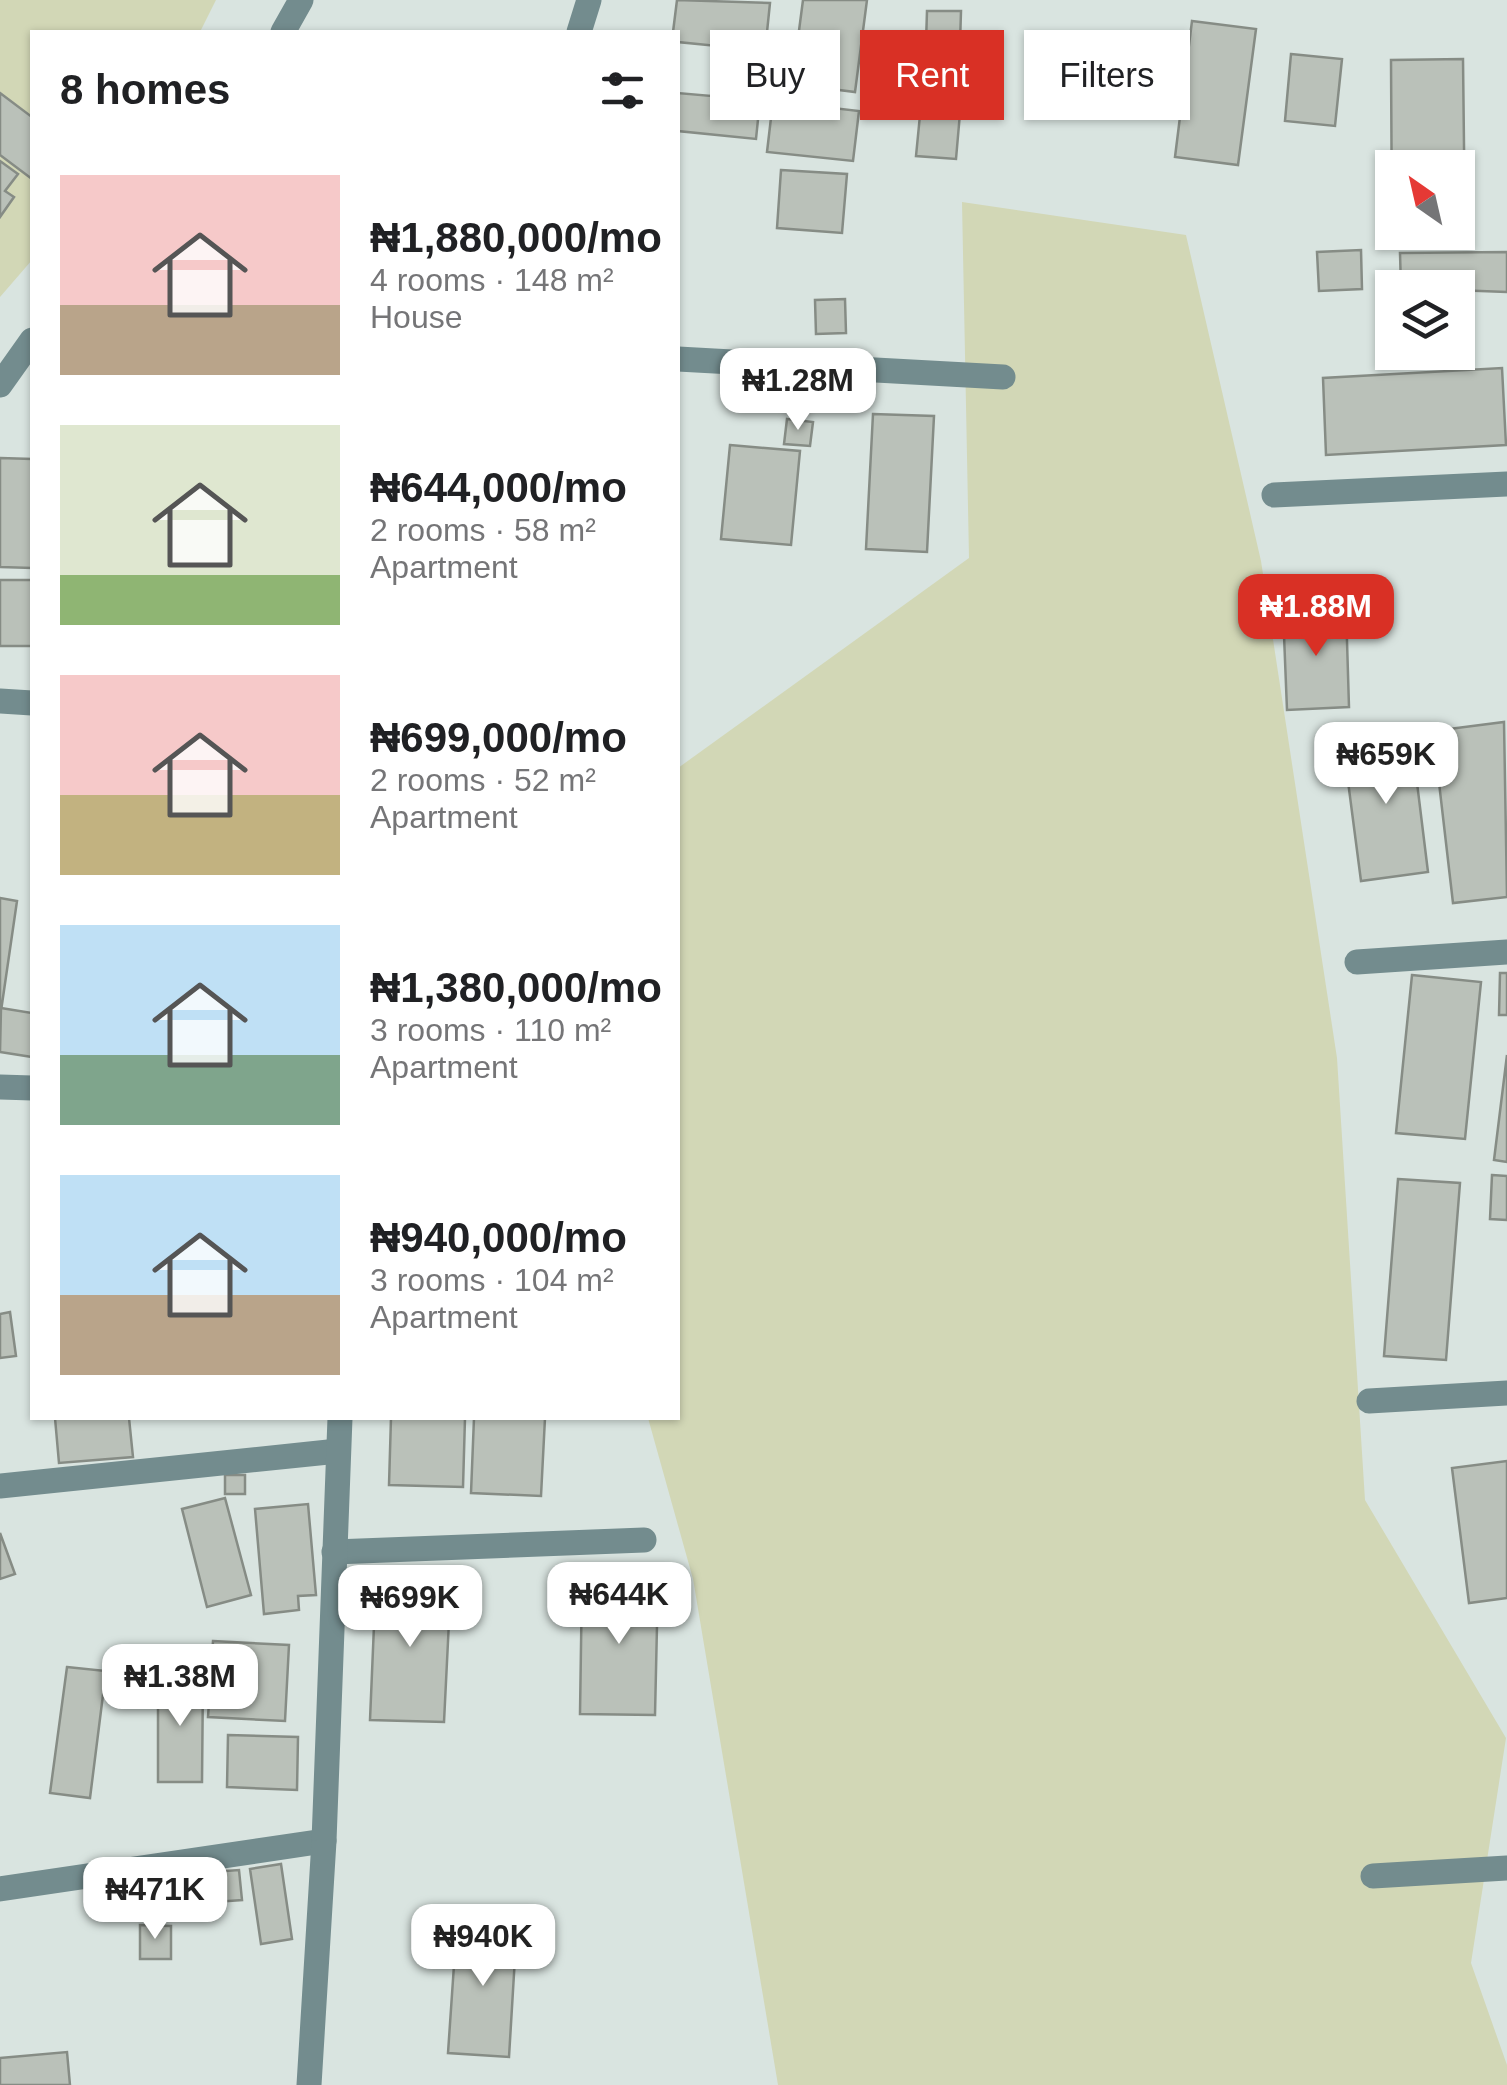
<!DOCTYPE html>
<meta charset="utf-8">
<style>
body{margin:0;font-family:Arial,sans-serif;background:#f6f6f6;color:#202124;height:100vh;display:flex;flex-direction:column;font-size:38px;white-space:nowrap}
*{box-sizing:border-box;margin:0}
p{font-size:32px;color:#757577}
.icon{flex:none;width:55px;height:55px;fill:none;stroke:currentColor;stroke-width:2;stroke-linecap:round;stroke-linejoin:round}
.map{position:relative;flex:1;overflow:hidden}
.sheet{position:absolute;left:30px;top:30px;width:650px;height:1390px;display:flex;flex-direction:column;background:#fff;border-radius:0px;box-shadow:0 2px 8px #0004}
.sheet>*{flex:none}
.banner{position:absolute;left:710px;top:30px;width:645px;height:90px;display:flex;gap:20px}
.needle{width:65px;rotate:326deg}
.controls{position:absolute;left:1375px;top:150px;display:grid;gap:20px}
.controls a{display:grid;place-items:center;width:100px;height:100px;border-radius:0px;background:#fff;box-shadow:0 2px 8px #0004;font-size:50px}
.price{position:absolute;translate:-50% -85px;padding:0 22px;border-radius:20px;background:#fff;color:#222;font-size:32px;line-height:65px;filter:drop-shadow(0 2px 5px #0008)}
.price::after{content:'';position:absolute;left:50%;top:60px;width:30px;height:22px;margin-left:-15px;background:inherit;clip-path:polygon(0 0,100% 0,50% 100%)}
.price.on{background:#d93025;color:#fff}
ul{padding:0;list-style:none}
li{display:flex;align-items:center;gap:30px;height:250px;padding:0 30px}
li span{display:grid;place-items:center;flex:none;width:280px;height:200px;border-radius:0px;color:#555}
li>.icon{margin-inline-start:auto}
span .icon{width:120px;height:120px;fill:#fffc;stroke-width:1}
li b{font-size:42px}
h2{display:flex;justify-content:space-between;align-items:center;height:120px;padding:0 30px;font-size:42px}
.pill{padding:0 35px;border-radius:0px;background:#fff;box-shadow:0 2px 8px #0004;font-size:35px;line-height:90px}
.pill.on{background:#d93025;color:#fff}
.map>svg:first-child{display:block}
.green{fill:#d2d7b6}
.building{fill:#bac1b9;stroke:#868c85;stroke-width:2.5}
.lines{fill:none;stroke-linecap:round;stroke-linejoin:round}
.minor{stroke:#738c8e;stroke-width:25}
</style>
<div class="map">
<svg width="1507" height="2085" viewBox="0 0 1507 2085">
<rect width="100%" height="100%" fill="#d9e4e0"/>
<g class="green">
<path d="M0,0H216L200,32H32V260L0,297Z"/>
<path d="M962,202L1186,235L1261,561L1337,1058L1365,1500L1506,1738L1471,1963L1507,2065V2085H778L693,1579L648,1418H678V768L969,558Z"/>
</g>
<g class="building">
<path d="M677,0L770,3L756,139L678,131V93L711,96L714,74L725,78L728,47L678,42V32H673Z"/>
<path d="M803,0H867L855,92L792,84Z"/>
<path d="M927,11H961L960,43H926Z"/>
<path d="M1192,21L1256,29L1238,165L1175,157Z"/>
<path d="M1291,54L1342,59L1335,126L1285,121Z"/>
<path d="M1463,59L1465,232H1458V168H1392V232H1451L1392,234L1391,60Z"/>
<path d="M925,64L964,67L956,159L916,156Z"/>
<path d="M0,93L32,117V179L0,155Z"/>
<path d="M773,101L859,111L853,161L767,152Z"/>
<path d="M0,161L18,174L5,191L14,197L0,217Z"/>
<path d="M781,170L847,174L842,233L777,228Z"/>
<path d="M1361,250L1362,289L1319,291L1317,252Z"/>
<path d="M1507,252V292L1401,288L1400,253Z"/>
<path d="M845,299L846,333L816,334L815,300Z"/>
<path d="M1502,368L1506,445L1326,455L1323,378Z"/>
<path d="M873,414L934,416L927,552L866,549Z"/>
<path d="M787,419L813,422L810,446L784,444Z"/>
<path d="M730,445L800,451L791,545L721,539Z"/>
<path d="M0,458L32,459V568L0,567Z"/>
<rect x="0" y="580" width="32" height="66"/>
<path d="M1346,608L1349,707L1287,710L1283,610Z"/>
<path d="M1504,722L1507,897L1453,903L1433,731Z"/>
<path d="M1411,734L1428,872L1361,881L1343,743Z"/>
<path d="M0,898L17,901L0,1018Z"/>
<path d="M1500,973H1507V1015H1499Z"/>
<path d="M1412,975L1481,982L1465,1139L1396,1133Z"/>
<path d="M1,1008L32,1013V1057L0,1052Z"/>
<path d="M1507,1055V1162L1494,1160Z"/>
<path d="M1492,1175L1507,1176V1220L1490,1219Z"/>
<path d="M1398,1179L1460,1183L1446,1360L1384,1356Z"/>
<path d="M10,1312L16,1356L0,1358V1314Z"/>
<path d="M55,1418H129L133,1457L59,1463Z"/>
<path d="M391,1418H465L463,1487L389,1485Z"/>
<path d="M474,1418H545L541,1496L471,1493Z"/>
<path d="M1507,1461V1598L1469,1603L1452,1468Z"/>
<rect x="225" y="1475" width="20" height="19"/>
<path d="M225,1498L251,1595L207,1607L182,1509Z"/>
<path d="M308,1504L316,1595L298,1596L299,1610L264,1614L255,1509Z"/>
<path d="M0,1533L15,1574L0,1579Z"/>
<path d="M376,1578L451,1581L444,1722L370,1720Z"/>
<path d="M582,1580L658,1581L655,1715L580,1714Z"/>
<path d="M213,1641L289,1645L285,1721L208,1717Z"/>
<path d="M67,1667L106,1671L90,1798L50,1793Z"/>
<path d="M158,1677H203L202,1782H158Z"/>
<path d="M228,1735L298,1737L297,1790L227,1787Z"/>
<path d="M281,1864L292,1939L261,1944L250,1869Z"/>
<path d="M239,1870L242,1900L215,1902L212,1872Z"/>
<path d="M457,1921L517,1924L509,2057L448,2053Z"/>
<path d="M140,1925L171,1926V1959H140Z"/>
<path d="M67,2052L70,2085H0V2058Z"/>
</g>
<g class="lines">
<g class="minor">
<path d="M283,32L301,0"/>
<path d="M579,32L589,0"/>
<path d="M678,359L1003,377"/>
<path d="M0,385L32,340"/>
<path d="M1274,495L1507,484"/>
<path d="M0,701L32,703"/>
<path d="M1357,962L1507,952"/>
<path d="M0,1087L32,1088"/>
<path d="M1369,1401L1507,1393"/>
<path d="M0,1486L338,1451"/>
<path d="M334,1552L644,1540"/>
<path d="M1373,1876L1507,1868"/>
<path d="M0,1889L324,1841"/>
<path d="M309,2085L324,1841L340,1418"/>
</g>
</g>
</svg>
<div class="controls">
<a><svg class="needle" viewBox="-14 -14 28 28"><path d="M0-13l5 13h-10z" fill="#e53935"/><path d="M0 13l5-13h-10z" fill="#757577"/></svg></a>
<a><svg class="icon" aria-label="layers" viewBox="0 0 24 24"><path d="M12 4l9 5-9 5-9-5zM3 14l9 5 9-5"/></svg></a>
</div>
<b class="price" style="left:798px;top:433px">₦1.28M</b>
<b class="price on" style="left:1316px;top:659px">₦1.88M</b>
<b class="price" style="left:1386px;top:807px">₦659K</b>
<b class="price" style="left:619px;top:1647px">₦644K</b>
<b class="price" style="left:410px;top:1650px">₦699K</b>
<b class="price" style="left:180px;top:1729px">₦1.38M</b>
<b class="price" style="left:155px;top:1942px">₦471K</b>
<b class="price" style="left:483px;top:1989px">₦940K</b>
<div class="banner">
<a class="pill">Buy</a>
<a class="pill on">Rent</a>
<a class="pill">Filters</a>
</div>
<section class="sheet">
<h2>8 homes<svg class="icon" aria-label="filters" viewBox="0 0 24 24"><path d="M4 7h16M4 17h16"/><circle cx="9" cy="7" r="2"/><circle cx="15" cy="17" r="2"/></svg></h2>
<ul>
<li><span style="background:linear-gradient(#f6c9c9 65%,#b9a48a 0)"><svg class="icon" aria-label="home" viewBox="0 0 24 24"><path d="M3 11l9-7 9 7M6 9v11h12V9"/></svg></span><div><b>₦1,880,000/mo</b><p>4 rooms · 148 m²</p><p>House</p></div></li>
<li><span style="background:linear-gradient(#dfe7d0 75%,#8fb573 0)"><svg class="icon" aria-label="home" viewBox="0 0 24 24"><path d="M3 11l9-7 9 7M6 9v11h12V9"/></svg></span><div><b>₦644,000/mo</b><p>2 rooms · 58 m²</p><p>Apartment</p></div></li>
<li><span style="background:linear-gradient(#f6c9c9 60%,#c2b280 0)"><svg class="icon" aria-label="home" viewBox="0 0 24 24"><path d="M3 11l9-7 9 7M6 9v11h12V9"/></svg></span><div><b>₦699,000/mo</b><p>2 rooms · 52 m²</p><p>Apartment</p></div></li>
<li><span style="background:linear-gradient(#bfe0f5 65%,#7fa58c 0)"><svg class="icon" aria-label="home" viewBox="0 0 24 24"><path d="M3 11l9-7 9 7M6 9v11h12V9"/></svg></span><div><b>₦1,380,000/mo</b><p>3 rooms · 110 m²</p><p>Apartment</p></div></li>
<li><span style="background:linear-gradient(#bfe0f5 60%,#b9a48a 0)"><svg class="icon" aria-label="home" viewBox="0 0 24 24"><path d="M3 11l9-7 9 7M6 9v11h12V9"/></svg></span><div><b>₦940,000/mo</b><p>3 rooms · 104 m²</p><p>Apartment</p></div></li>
</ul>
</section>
</div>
